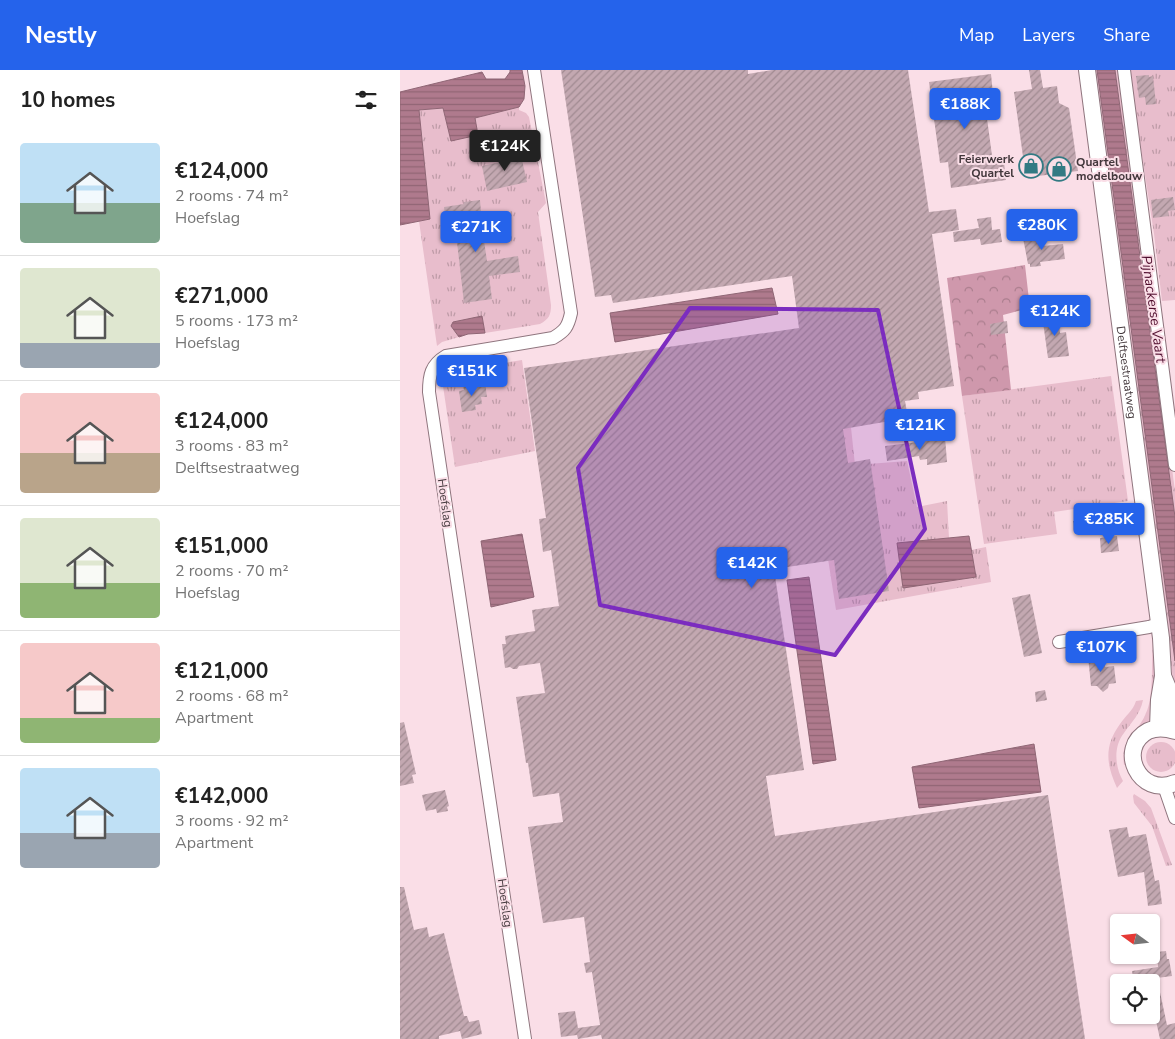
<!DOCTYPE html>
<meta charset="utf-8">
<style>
body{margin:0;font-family:"Nunito Sans",sans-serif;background:#f6f6f6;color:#222;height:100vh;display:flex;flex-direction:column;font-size:19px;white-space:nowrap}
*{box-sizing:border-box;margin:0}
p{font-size:16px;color:#767676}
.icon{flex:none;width:28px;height:28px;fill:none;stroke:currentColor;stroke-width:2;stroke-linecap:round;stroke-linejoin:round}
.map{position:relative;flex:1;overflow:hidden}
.side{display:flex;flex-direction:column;background:#fff;width:400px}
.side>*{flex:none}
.needle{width:32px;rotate:285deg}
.controls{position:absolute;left:710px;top:844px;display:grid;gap:10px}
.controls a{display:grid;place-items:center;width:50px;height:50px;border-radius:5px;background:#fff;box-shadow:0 1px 4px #0004;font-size:25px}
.price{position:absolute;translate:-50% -42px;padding:0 11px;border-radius:5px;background:#2563eb;color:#fff;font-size:16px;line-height:32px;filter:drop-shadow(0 1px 2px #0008)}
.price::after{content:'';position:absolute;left:50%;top:30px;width:15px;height:11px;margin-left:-8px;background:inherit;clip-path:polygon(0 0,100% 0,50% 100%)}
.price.current{background:#222;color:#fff}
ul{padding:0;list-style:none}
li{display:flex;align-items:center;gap:15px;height:125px;padding:0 20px}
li+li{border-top:1px solid #e0e0e0}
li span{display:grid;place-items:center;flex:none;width:140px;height:100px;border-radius:5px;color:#555}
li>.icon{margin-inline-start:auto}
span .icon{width:60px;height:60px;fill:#fffc;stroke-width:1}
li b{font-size:21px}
h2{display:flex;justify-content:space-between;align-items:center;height:60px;padding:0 20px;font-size:21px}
header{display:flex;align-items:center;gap:30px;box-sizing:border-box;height:70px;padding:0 25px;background:#2563eb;color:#fff}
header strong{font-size:24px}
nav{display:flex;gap:28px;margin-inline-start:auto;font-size:18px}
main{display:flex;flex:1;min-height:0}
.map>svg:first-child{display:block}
.grass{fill:url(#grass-tufts)}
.forest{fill:url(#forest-crowns)}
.water{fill:url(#water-rules);stroke:#8f6675}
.building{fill:url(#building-hatch)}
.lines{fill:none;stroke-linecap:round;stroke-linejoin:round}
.minor-casing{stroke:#8f757e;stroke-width:14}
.major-casing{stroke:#8f757e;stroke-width:18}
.minor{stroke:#fff;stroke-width:12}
.major{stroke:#fff;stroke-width:16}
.marked{fill:#7b2cbf;fill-opacity:0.2;stroke:#7b2cbf;stroke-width:4;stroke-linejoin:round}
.labels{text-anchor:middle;stroke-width:4;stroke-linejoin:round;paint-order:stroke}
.poi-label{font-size:12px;font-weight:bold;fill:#43383c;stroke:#fadee7;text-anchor:end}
.street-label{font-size:12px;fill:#43383c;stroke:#fadee7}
.water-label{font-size:14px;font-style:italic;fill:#500e2e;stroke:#fadee7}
</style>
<header>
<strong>Nestly</strong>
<nav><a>Map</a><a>Layers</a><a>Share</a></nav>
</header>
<main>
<section class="side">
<h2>10 homes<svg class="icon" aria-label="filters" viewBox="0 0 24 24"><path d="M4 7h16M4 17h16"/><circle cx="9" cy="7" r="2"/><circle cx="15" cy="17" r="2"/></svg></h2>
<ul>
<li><span style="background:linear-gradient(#bfe0f5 60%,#7fa58c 0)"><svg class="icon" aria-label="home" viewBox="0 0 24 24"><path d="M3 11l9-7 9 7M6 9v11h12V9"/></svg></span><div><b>€124,000</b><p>2 rooms · 74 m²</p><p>Hoefslag</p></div></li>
<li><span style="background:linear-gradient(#dfe7d0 75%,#9aa5b1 0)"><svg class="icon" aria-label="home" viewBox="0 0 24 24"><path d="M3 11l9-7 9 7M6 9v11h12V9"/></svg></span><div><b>€271,000</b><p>5 rooms · 173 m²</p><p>Hoefslag</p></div></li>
<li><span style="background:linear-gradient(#f6c9c9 60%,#b9a48a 0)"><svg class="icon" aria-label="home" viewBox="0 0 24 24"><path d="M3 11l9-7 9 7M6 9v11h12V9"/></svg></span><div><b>€124,000</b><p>3 rooms · 83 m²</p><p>Delftsestraatweg</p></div></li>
<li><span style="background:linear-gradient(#dfe7d0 65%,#8fb573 0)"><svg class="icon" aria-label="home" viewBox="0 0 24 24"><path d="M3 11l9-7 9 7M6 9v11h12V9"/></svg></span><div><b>€151,000</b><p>2 rooms · 70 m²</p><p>Hoefslag</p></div></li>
<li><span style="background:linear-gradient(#f6c9c9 75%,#8fb573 0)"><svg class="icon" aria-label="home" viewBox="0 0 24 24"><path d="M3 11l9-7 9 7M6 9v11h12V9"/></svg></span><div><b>€121,000</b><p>2 rooms · 68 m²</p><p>Apartment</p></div></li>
<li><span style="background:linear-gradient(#bfe0f5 65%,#9aa5b1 0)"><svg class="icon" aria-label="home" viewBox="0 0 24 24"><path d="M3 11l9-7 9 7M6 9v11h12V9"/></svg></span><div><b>€142,000</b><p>3 rooms · 92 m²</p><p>Apartment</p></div></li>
</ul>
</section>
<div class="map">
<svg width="775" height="969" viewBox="0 0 775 969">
<defs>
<pattern id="grass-tufts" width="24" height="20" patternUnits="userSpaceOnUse" patternTransform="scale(1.25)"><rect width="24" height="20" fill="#e8bdcc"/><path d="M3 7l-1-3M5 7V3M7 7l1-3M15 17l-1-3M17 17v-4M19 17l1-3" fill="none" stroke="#be9ba7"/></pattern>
<pattern id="forest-crowns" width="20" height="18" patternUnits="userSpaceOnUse" patternTransform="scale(1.25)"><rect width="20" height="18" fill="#cf98ac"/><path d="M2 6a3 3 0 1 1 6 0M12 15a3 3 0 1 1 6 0" fill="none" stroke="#aa7d8d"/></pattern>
<pattern id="water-rules" width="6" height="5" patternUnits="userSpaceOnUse" patternTransform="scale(1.25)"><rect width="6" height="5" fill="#af7a8d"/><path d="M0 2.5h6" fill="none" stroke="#906574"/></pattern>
<pattern id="building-hatch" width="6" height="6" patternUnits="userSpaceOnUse" patternTransform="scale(1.25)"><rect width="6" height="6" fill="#c3a8b1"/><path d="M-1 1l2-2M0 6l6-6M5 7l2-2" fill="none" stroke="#a08a91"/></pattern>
</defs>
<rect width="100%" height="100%" fill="#fadee7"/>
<g class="grass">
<path d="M693,0H697L775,591V625Z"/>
<path d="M715,0H719L775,421V447Z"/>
<path d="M729,0H775V230L762,231L754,164Z"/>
<path d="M119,37V40L126,43L129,47L146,133L138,142L151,235C151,245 149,249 140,254L85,263L82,246L51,256L59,267L42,272L37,276L19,151L30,149L19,40L43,38L51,71L75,48Z"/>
<path d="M122,290L135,381L55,397L43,316C44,308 47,305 54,301Z"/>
<path d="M711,306L728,431L654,442L657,464L584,474L562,326Z"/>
<path d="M448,329L455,395L507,391L517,437L547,431L549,468L497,474L576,506L571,480L586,477L591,512L436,540L404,335Z"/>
<path d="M753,573H754L755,590L753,649L729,694L724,695C720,667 738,664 746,643C754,626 751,593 753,573Z"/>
<path d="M743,630C740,645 732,651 724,663C713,677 715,697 723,711L717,718C706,694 704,676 720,654C725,646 733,641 736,631Z"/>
<circle cx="761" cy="687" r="15"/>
<path d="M734,724L745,731L751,738L772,795L766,796L752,756L734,733L733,726Z"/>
</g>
<path class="forest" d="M625,195L629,230L622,240L603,245L611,320L562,326L547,208Z"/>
<g class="water">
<path d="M110,0H122L125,16L124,29L119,37L75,48L78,65L51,71L43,38L19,40L30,149L0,155V22L82,2L86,9H105L110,2Z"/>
<path d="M697,0H715L775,447V591Z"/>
<path d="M372,218L378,244L215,272L210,243Z"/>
<path d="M82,246L85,263L68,264L59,267L51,256L53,252Z"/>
<path d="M122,464L134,527L91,537L81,471Z"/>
<path d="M569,466L576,507L503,518L497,473Z"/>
<path d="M409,507L436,690L413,694L387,510Z"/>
<path d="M634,674L641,722L519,738L512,697Z"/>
</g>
<g class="building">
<path d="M161,0H348V4L372,0H508L529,142L556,139L559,160L532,164L554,316L518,322L519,329L505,331L508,348L443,359L448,393L470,389L489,521L439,529L434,490L374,499L404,700L366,706L375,766L648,725L685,969H202L201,965L178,969L177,965L161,967L158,943L175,941L178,958L200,955L192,902L186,903L184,893L190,892L184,847L143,853L128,757L163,752L159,723L133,727L128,693H126L116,627L145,623L140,593L119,596L117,599H113L110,597L105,598L102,574H106L105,566L135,561L132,540L159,536L151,480L143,482L139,449L146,448L124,298L399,258L392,206L213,233L211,225L195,227Z"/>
<path d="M629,0H640L643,18L657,16L659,33L669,38L678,101L638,106L637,100L625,101L614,22L632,19Z"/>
<path d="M591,4L593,24L584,26L593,93L604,92L606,110L551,118L548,92L540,93L529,12Z"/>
<path d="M749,5V7L753,6L756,34L746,35L745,27L739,28L736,6Z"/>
<path d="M120,81L127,112L87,121L82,96L101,92L100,86Z"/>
<path d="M773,127L775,140L768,141L769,146L753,148L751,130Z"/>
<path d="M80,130L81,142L80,144L87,191L118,186L120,202L89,206L92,229L64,233L54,146H45L44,137L64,134V132Z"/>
<path d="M591,147L592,160L600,159L602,172L581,175L580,169L554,172L553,162L579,158L577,149Z"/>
<path d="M641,165L643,176L663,174L665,189L640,192L641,196L630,197V194H628L623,168Z"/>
<path d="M658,243L660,263L666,262L669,286L648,288L642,245Z"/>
<path d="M607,251L608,263L591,265L590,254Z"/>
<path d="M85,313L87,327H81L82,334L75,335L76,340L62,342L59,321L64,320L63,316Z"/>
<path d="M545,367L547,392L527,395V389L520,390L519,386L487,391L485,376L535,370V369Z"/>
<path d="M697,448L698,459L674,462L673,451Z"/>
<path d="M717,466L719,481L701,483L700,468Z"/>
<path d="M630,524L642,583L624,587L612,528Z"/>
<path d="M703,584L705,597L714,596L716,613L709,614L708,618L703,622L697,616H691L688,586Z"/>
<path d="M645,620L647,630L636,632L635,622Z"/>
<path d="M4,652L16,704L12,705L14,713L0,716V653Z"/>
<path d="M45,720L49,736L47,737L48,741L37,743L36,739L26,741L22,725Z"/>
<path d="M727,757L729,767L746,764L755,811L759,810L762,834L748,836L744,802L718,807L709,760Z"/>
<path d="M0,817H4L14,860L27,857L29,867L44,863L64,946H67L69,952L79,950L82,964L62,969L60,961L39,966V969H0Z"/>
<path d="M766,881L767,889H769L772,906L757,908L767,955L775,953V969H760L756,951L751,952V912H734L732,901L758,897L757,882Z"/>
</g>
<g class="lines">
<g class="minor-casing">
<g id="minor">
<path d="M724,0L775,395"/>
<path d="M659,572L749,557L759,554"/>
<path d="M764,716L775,748"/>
<path d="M125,969L29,322C29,305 31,295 46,286L153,268C165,261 168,257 171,243L134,0"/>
</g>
</g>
<g class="major-casing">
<g id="major">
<path id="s1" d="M687,0L761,568L763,606L759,630L758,658"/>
<path d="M763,606L772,627L773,660"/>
<path d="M775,661C766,658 757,657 748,661C716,678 739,728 775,713"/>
</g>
</g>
<use href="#minor" class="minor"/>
<use href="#major" class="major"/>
</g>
<path class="marked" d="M290,238L478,240L525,459L435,585L200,535L178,398Z"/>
<defs>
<g id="shop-ring" transform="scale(1.25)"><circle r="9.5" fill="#fadee7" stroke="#327a83" stroke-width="1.5"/><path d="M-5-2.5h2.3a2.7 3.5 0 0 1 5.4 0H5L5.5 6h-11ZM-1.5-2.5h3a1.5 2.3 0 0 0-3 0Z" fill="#327a83"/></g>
</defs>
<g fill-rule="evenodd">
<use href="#shop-ring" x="631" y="96"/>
<use href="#shop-ring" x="659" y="99"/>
</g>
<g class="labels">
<g class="poi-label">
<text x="614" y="93">Feierwerk<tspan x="614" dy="14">Quartel</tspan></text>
<text x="676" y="96" text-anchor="start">Quartel<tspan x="676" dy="14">modelbouw</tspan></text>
</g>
<g class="street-label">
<text dy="4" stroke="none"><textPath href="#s1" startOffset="305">Delftsestraatweg</textPath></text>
<text transform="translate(45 433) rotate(82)" y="4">Hoefslag</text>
<text transform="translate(105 833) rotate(82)" y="4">Hoefslag</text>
</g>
<g class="water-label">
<text transform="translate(754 239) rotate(82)" y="5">Pijnackerse Vaart</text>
</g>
</g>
</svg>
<div class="controls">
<a><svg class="needle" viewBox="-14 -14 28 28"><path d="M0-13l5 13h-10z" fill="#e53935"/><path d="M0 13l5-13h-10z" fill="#767676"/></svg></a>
<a><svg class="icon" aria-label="locate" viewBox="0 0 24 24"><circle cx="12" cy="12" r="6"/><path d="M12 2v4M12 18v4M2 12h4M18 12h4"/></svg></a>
</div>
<b class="price" style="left:565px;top:60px">€188K</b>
<b class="price current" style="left:105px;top:102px">€124K</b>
<b class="price" style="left:642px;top:181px">€280K</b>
<b class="price" style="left:76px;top:183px">€271K</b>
<b class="price" style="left:655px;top:267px">€124K</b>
<b class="price" style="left:72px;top:327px">€151K</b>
<b class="price" style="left:520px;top:381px">€121K</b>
<b class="price" style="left:709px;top:475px">€285K</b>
<b class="price" style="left:352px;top:519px">€142K</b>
<b class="price" style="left:701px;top:603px">€107K</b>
</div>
</main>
